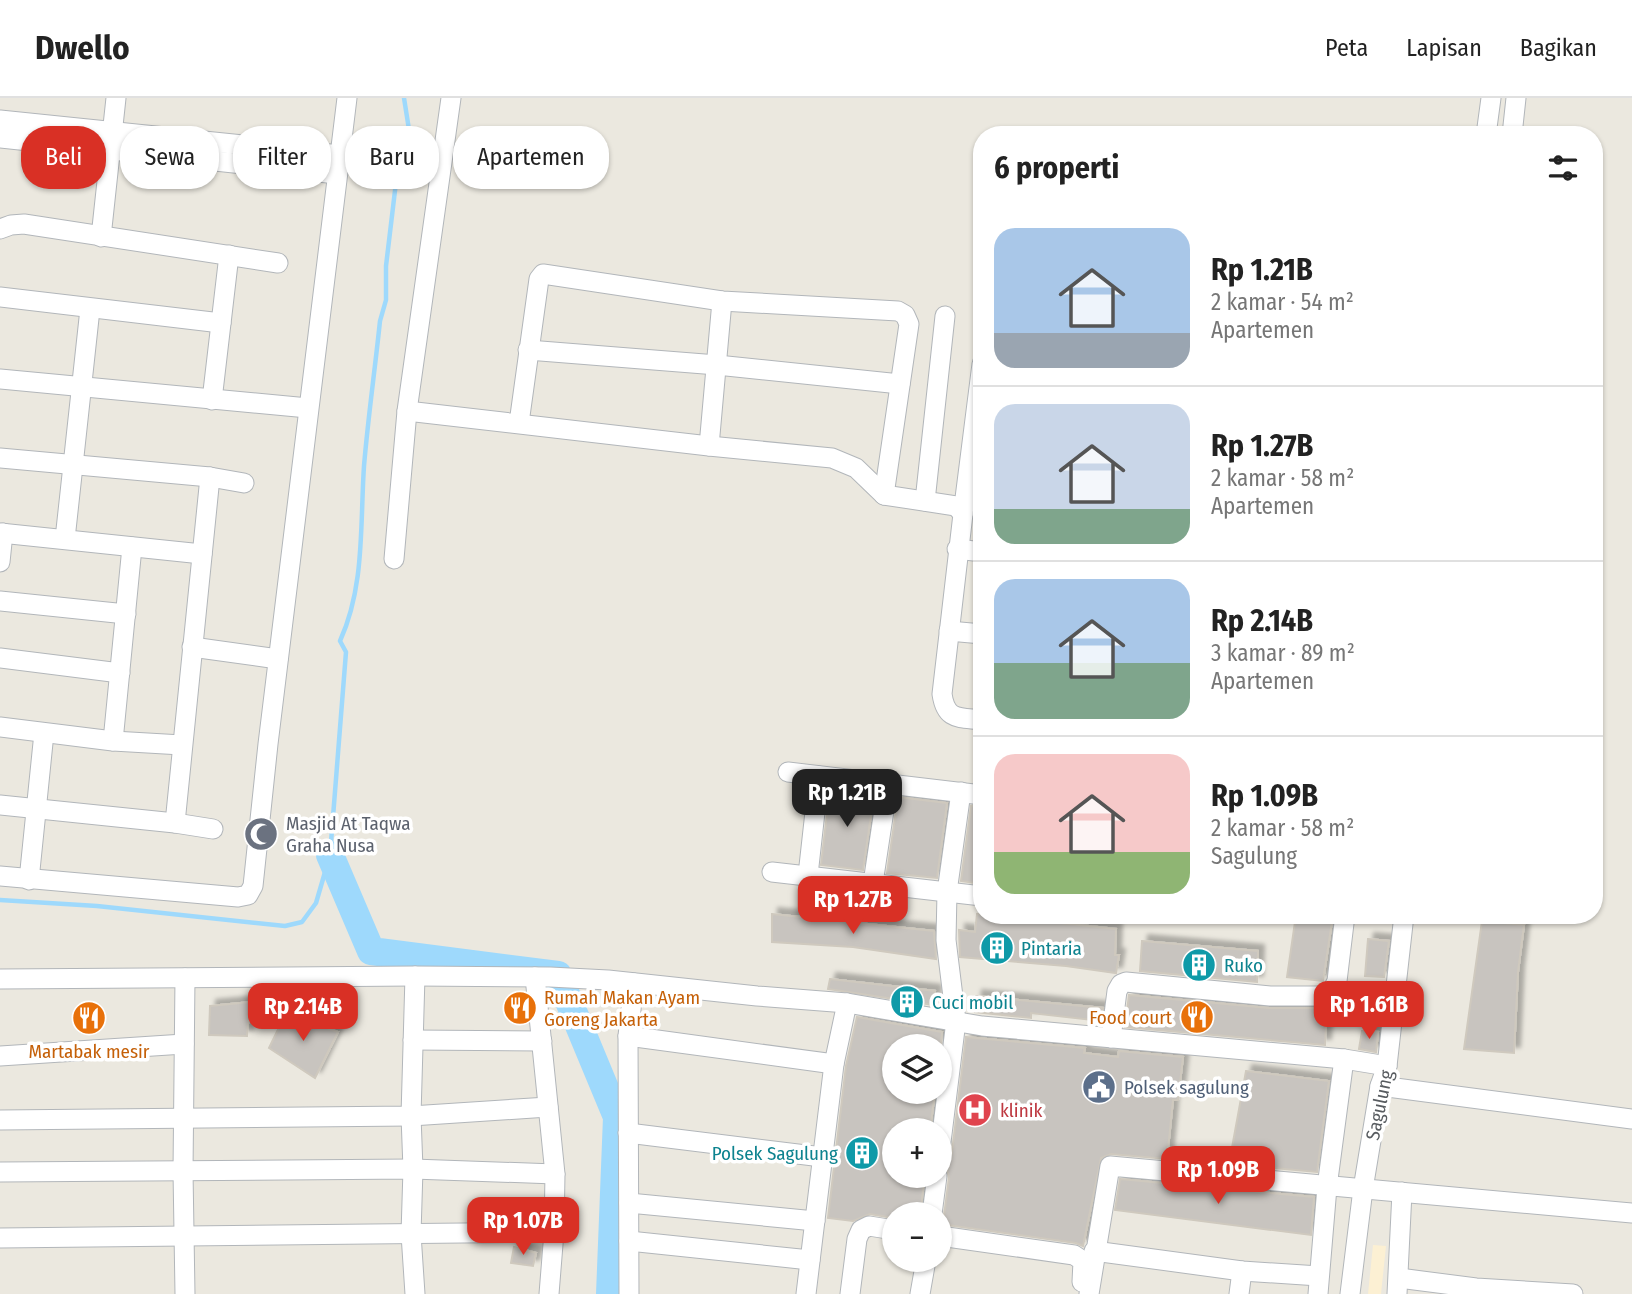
<!DOCTYPE html>
<html lang="id">
<meta charset="utf-8">
<style>
body{margin:0;font-family:"Fira Sans Condensed",sans-serif;background:#f2f2f2;color:#222;height:100vh;display:flex;flex-direction:column;font-size:26px;white-space:nowrap}
*{box-sizing:border-box;margin:0}
p{font-size:23px;color:#767676}
.icon{flex:none;width:38px;height:38px;fill:none;stroke:currentColor;stroke-width:2;stroke-linecap:round;stroke-linejoin:round}
.map{position:relative;flex:1;overflow:hidden}
.sheet{position:absolute;left:973px;top:28px;width:630px;height:798px;display:flex;flex-direction:column;background:#fff;border-radius:28px;box-shadow:0 2px 5px #0004}
.sheet>*{flex:none}
.banner{position:absolute;left:21px;top:28px;width:665px;height:63px;display:flex;gap:14px}
.tools{position:absolute;left:882px;top:936px;display:grid;gap:14px}
.tools a{display:grid;place-items:center;width:70px;height:70px;border-radius:50%;background:#fff;box-shadow:0 2px 5px #0004;font-size:35px}
.price{position:absolute;translate:-50% -60px;padding:0 16px;border-radius:14px;background:#d93025;color:#fff;font-size:23px;line-height:46px;filter:drop-shadow(0 2px 4px #0008)}
.price::after{content:'';position:absolute;left:50%;top:42px;width:21px;height:16px;margin-left:-10px;background:inherit;clip-path:polygon(0 0,100% 0,50% 100%)}
.price.selected{background:#222;color:#fff}
ul{padding:0;list-style:none}
li{display:flex;align-items:center;gap:21px;height:175px;padding:0 21px}
li+li{border-top:2px solid #e0e0e0}
li span{display:grid;place-items:center;flex:none;width:196px;height:140px;border-radius:21px;color:#555}
li>.icon{margin-inline-start:auto}
span .icon{width:84px;height:84px;fill:#fffc;stroke-width:1}
li b{font-size:30px}
h2{display:flex;justify-content:space-between;align-items:center;height:84px;padding:0 21px;font-size:30px}
.tag{padding:0 24px;border-radius:28px;background:#fff;box-shadow:0 2px 5px #0004;font-size:24px;line-height:63px}
.tag.selected{background:#d93025;color:#fff}
header{display:flex;align-items:center;gap:42px;box-sizing:border-box;height:98px;padding:0 35px;background:#fff;border-bottom:2px solid #e0e0e0}
header strong{font-size:33px}
nav{display:flex;gap:38px;margin-inline-start:auto;font-size:24px}
.map>svg:first-child{display:block}
.commercial{fill:#fcf0d3}
.lines{fill:none;stroke-linecap:round;stroke-linejoin:round}
.stream{stroke:#9ed9fc;stroke-width:4.5}
.river{stroke:#9ed9fc;stroke-width:28}
.building{fill:#c8c4bf;stroke:#cfc9be;stroke-width:2;filter:url(#shadow)}
.minor-casing{stroke:#b2b6ba;stroke-width:21}
.minor{stroke:#fff;stroke-width:19}
.labels{text-anchor:middle;stroke-width:7;stroke-linejoin:round;paint-order:stroke}
.worship-label{font-size:19px;fill:#5b616d;stroke:#fff;text-anchor:start}
.culture-label{font-size:19px;fill:#0d838f;stroke:#fff;text-anchor:start}
.food-label{font-size:19px;fill:#c56008;stroke:#fff;text-anchor:start}
.service-label{font-size:19px;fill:#4e5e75;stroke:#fff;text-anchor:start}
.street-label{font-size:19px;fill:#585c60;stroke:#fff}
.health-label{font-size:19px;fill:#be3a42;stroke:#fff;text-anchor:start}
</style>
<header>
<strong>Dwello</strong>
<nav><a>Peta</a><a>Lapisan</a><a>Bagikan</a></nav>
</header>
<div class="map">
<svg width="1632" height="1196" viewBox="0 0 1632 1196">
<defs>
<filter id="shadow"><feDropShadow dx="6" dy="-6" stdDeviation="2" flood-color="#0004"/></filter>
</defs>
<rect width="100%" height="100%" fill="#ebe8df"/>
<path class="commercial" d="M1373,1147L1386,1148L1381,1196H1368Z"/>
<g class="lines">
<path class="stream" d="M0,802L97,808L285,828L302,824L316,805L330,757L346,554L340,543C365,488 360,427 364,368C368,320 375,271 380,223L386,202V168L399,59L410,38L404,0"/>
<path class="river" d="M330,757L371,853L558,877L617,1019L610,1196"/>
</g>
<g class="building">
<path d="M830,691L874,697L863,772L821,767Z"/>
<path d="M898,699L947,705L937,780L887,775Z"/>
<path d="M971,708L982,709V786L961,783Z"/>
<path d="M772,816L934,833L936,861L853,849L772,844Z"/>
<path d="M977,816L1116,831L1115,857H1119L1116,875L1066,868L960,859L959,832L975,834Z"/>
<path d="M1296,817H1333L1323,883L1287,879Z"/>
<path d="M1482,823L1524,827L1518,874L1514,955L1464,951Z"/>
<path d="M1368,841L1389,843L1384,879L1365,878Z"/>
<path d="M1142,843L1258,853L1257,884L1140,873Z"/>
<path d="M830,881L935,893L934,907L828,891Z"/>
<path d="M1129,897L1269,910H1327L1325,947L1125,929Z"/>
<path d="M976,898L1103,910L1101,923L1031,915V920L975,914Z"/>
<path d="M250,904L247,938L209,937L210,908Z"/>
<path d="M286,915L338,934L315,980L269,950Z"/>
<path d="M857,919L942,934L940,954V948H894V994H935L930,1032H894V1078H925L920,1116H894V1120L870,1116L853,1123L828,1120L846,968Z"/>
<path d="M1362,933L1378,934L1376,954L1359,951Z"/>
<path d="M966,939L1085,950L1084,955L1118,959L1119,953L1183,959L1178,1002H1173L1167,1061L1111,1056L1101,1060L1083,1148L1076,1145L940,1126L944,1118L949,1080L947,1072L952,1054Z"/>
<path d="M1246,973L1329,983L1317,1074L1229,1066Z"/>
<path d="M1120,1081L1314,1099L1311,1137L1115,1112Z"/>
<path d="M514,1149L536,1155L533,1168L511,1165Z"/>
</g>
<g class="lines">
<g class="minor-casing">
<g id="minor">
<path d="M0,22L340,57"/>
<path d="M1486,37L1491,0"/>
<path d="M1512,37L1516,0"/>
<path d="M0,40L337,76"/>
<path d="M0,131L11,127L24,126L278,165"/>
<path d="M101,139L116,0"/>
<path d="M0,199L221,225"/>
<path d="M528,252L717,267L900,286"/>
<path d="M0,281L308,310"/>
<path d="M212,302L229,157"/>
<path d="M407,313L709,348L832,360L856,370L884,397L956,408L963,416L942,596C946,623 959,619 982,622"/>
<path d="M519,325L539,181L543,176L722,203L898,213L905,217L909,226L884,397"/>
<path d="M709,348L722,203"/>
<path d="M0,360L210,379L244,385"/>
<path d="M925,403L945,218"/>
<path d="M963,416L982,266"/>
<path d="M0,435L202,456"/>
<path d="M65,441L90,211"/>
<path d="M957,451L982,454"/>
<path d="M394,461L407,313L451,0"/>
<path d="M0,464L3,435"/>
<path d="M0,503L126,516"/>
<path d="M949,533L982,536"/>
<path d="M192,549L278,561"/>
<path d="M0,560L120,575"/>
<path d="M0,629L113,643L182,647"/>
<path d="M113,643L132,449"/>
<path d="M788,674L982,697"/>
<path d="M0,707L175,725L213,731"/>
<path d="M175,725L210,379"/>
<path d="M772,774L982,798"/>
<path d="M808,777L819,678"/>
<path d="M0,778L238,799L248,797L253,788L268,646L347,0"/>
<path d="M29,782L44,635"/>
<path d="M873,785L888,686"/>
<path d="M535,879L555,1076L554,1134L549,1196"/>
<path d="M0,881L415,878L550,879L608,882L757,898L847,905L982,928L1344,961L1387,968"/>
<path d="M628,938L834,966"/>
<path d="M1111,940L1117,893L1121,886L1126,884L1270,898H1325L1332,893L1337,883L1345,817"/>
<path d="M413,942L542,943"/>
<path d="M0,958L184,946"/>
<path d="M1380,988L1632,1021"/>
<path d="M0,1022L411,1018L548,1009"/>
<path d="M628,1035L822,1059"/>
<path d="M940,1052L956,923L946,842L947,794L961,694"/>
<path d="M0,1074L413,1071L555,1076"/>
<path d="M629,1105L815,1123"/>
<path d="M932,1116L937,1078"/>
<path d="M940,1138L1074,1157L1083,1163L1082,1184"/>
<path d="M0,1140L554,1134"/>
<path d="M629,1143L810,1162"/>
<path d="M1094,1153L1242,1173L1319,1178"/>
<path d="M1399,1180L1476,1190L1573,1196"/>
<path d="M185,1196L183,1073L185,880"/>
<path d="M415,1196L411,1136L413,1071L411,1018L415,878"/>
<path d="M629,1196L628,938L634,885"/>
<path d="M806,1196L834,966L847,905"/>
<path d="M850,1196L857,1141L861,1132L869,1128L894,1132"/>
<path d="M920,1196L926,1162"/>
<path d="M1089,1196L1110,1068L1632,1115"/>
<path d="M1239,1196L1242,1173"/>
<path d="M1318,1196L1327,1089L1344,961"/>
<path d="M1350,1196L1363,1091L1380,988L1387,968L1404,817"/>
<path d="M1397,1196L1402,1094"/>
</g>
</g>
<use href="#minor" class="minor"/>
</g>
<defs>
<g id="mosque-disc" transform="scale(1.75)"><circle r="9.5" fill="#6b7280" stroke="#fff"/><path d="M3.5-4.9A6 6 0 1 0 3.5 4.9A5 5 0 1 1 3.5-4.9Z" fill="#fff"/></g>
<g id="building-disc" transform="scale(1.75)"><circle r="9.5" fill="#0f9aa8" stroke="#fff"/><path d="M-4-6H4V6H1V3H-1V6H-4ZM-2.5-4.3h1.7v1.8h-1.7ZM.8-4.3h1.7v1.8H.8ZM-2.5-1h1.7V.8h-1.7ZM.8-1h1.7V.8H.8Z" fill="#fff"/></g>
<g id="restaurant-disc" transform="scale(1.75)"><circle r="9.5" fill="#e8710a" stroke="#fff"/><path d="M-5-6h1v4h1v-4h1v4h1v-4h1v5L-1.5 .5V6h-2V.5L-5-1ZM5-6V6H3V1.5H1.5Q1.5-4 5-6Z" fill="#fff"/></g>
<g id="civic-disc" transform="scale(1.75)"><circle r="9.5" fill="#5c6f8a" stroke="#fff"/><path d="M-.6-6.5H3V-4.5H.6V-3L4-1V1h2V6H-6V1h2V-1L-.6-3ZM-1.2 2.5V6h2.4V2.5Z" fill="#fff"/></g>
<g id="hospital-disc" transform="scale(1.75)"><circle r="9.5" fill="#e0444e" stroke="#fff"/><path d="M-5-5h3v3.5h4V-5h3V5h-3V1.5h-4V5h-3Z" fill="#fff"/></g>
</defs>
<g fill-rule="evenodd">
<use href="#mosque-disc" x="261" y="736"/>
<use href="#building-disc" x="997" y="850"/>
<use href="#building-disc" x="1199" y="867"/>
<use href="#building-disc" x="907" y="904"/>
<use href="#restaurant-disc" x="520" y="910"/>
<use href="#restaurant-disc" x="1197" y="919"/>
<use href="#restaurant-disc" x="89" y="920"/>
<use href="#civic-disc" x="1099" y="989"/>
<use href="#hospital-disc" x="975" y="1012"/>
<use href="#building-disc" x="862" y="1055"/>
</g>
<g class="labels">
<g class="worship-label">
<text x="286" y="732">Masjid At Taqwa<tspan x="286" dy="22">Graha Nusa</tspan></text>
</g>
<g class="culture-label">
<text x="1021" y="857">Pintaria</text>
<text x="1224" y="874">Ruko</text>
<text x="932" y="911">Cuci mobil</text>
<text x="838" y="1062" text-anchor="end">Polsek Sagulung</text>
</g>
<g class="food-label">
<text x="544" y="906">Rumah Makan Ayam<tspan x="544" dy="22">Goreng Jakarta</tspan></text>
<text x="1172" y="926" text-anchor="end">Food court</text>
<text x="89" y="960" text-anchor="middle">Martabak mesir</text>
</g>
<g class="service-label">
<text x="1124" y="996">Polsek sagulung</text>
</g>
<g class="street-label">
<text transform="translate(1379 1007) rotate(-78)" y="7">Sagulung</text>
</g>
<g class="health-label">
<text x="1000" y="1019">klinik</text>
</g>
</g>
</svg>
<div class="tools">
<a><svg class="icon" aria-label="layers" viewBox="0 0 24 24"><path d="M12 4l9 5-9 5-9-5zM3 14l9 5 9-5"/></svg></a>
<a>+</a>
<a>−</a>
</div>
<b class="price selected" style="left:847px;top:731px">Rp 1.21B</b>
<b class="price" style="left:853px;top:838px">Rp 1.27B</b>
<b class="price" style="left:1369px;top:943px">Rp 1.61B</b>
<b class="price" style="left:303px;top:945px">Rp 2.14B</b>
<b class="price" style="left:1218px;top:1108px">Rp 1.09B</b>
<b class="price" style="left:523px;top:1159px">Rp 1.07B</b>
<div class="banner">
<a class="tag selected">Beli</a>
<a class="tag">Sewa</a>
<a class="tag">Filter</a>
<a class="tag">Baru</a>
<a class="tag">Apartemen</a>
</div>
<section class="sheet">
<h2>6 properti<svg class="icon" aria-label="filters" viewBox="0 0 24 24"><path d="M4 7h16M4 17h16"/><circle cx="9" cy="7" r="2"/><circle cx="15" cy="17" r="2"/></svg></h2>
<ul>
<li><span style="background:linear-gradient(#a9c7e8 75%,#9aa5b1 0)"><svg class="icon" aria-label="home" viewBox="0 0 24 24"><path d="M3 11l9-7 9 7M6 9v11h12V9"/></svg></span><div><b>Rp 1.21B</b><p>2 kamar · 54 m²</p><p>Apartemen</p></div></li>
<li><span style="background:linear-gradient(#c9d6e8 75%,#7fa58c 0)"><svg class="icon" aria-label="home" viewBox="0 0 24 24"><path d="M3 11l9-7 9 7M6 9v11h12V9"/></svg></span><div><b>Rp 1.27B</b><p>2 kamar · 58 m²</p><p>Apartemen</p></div></li>
<li><span style="background:linear-gradient(#a9c7e8 60%,#7fa58c 0)"><svg class="icon" aria-label="home" viewBox="0 0 24 24"><path d="M3 11l9-7 9 7M6 9v11h12V9"/></svg></span><div><b>Rp 2.14B</b><p>3 kamar · 89 m²</p><p>Apartemen</p></div></li>
<li><span style="background:linear-gradient(#f6c9c9 70%,#8fb573 0)"><svg class="icon" aria-label="home" viewBox="0 0 24 24"><path d="M3 11l9-7 9 7M6 9v11h12V9"/></svg></span><div><b>Rp 1.09B</b><p>2 kamar · 58 m²</p><p>Sagulung</p></div></li>
</ul>
</section>
</div>
